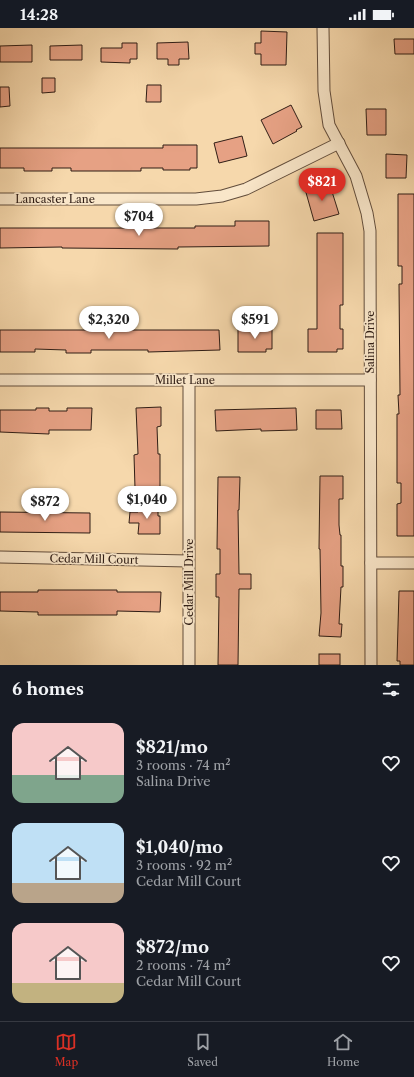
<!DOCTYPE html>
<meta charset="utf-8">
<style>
body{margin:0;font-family:"Libre Caslon Text",serif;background:#242831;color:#f1f3f6;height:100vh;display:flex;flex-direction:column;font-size:15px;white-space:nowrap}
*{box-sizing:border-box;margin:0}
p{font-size:13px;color:#9ea1a6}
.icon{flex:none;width:22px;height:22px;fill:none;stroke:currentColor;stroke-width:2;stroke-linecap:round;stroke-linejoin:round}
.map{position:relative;height:637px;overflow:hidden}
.sheet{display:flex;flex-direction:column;background:#171b24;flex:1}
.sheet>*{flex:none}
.price{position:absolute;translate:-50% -34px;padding:0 9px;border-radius:14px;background:#fff;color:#222;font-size:13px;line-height:26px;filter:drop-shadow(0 1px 2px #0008)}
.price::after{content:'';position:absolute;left:50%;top:24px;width:12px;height:9px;margin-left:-6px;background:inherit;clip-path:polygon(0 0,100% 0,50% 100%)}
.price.active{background:#d93025;color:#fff}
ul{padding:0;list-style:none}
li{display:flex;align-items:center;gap:12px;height:100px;padding:0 12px}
li span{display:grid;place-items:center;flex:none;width:112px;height:80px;border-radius:12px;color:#555}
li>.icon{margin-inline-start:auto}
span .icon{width:48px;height:48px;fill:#fffc;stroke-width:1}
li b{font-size:17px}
h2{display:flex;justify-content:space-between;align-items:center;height:48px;padding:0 12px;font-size:17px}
.status{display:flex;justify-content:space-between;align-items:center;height:28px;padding:0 20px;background:#171b24;direction:ltr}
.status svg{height:11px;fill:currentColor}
.dock{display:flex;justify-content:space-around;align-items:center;height:56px;border-top:1px solid #363941;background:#171b24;font-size:11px;color:#9ea1a6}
.dock a{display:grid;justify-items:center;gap:2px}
.dock .active{color:#d93025}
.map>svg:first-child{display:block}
.building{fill:#e6a184;stroke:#2f1d15}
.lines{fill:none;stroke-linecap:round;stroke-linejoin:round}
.minor-casing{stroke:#614c3b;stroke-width:13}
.minor{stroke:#f9e6c9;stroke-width:11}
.labels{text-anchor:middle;stroke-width:3.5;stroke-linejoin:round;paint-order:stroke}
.street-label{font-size:11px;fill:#2f1d15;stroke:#f9e6c9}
</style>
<div class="status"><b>14:28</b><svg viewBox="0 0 49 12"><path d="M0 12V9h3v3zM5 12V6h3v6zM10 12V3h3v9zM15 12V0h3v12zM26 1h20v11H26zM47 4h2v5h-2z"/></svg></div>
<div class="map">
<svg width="414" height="637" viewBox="0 0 414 637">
<rect width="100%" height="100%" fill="#f6d8ac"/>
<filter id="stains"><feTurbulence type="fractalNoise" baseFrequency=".005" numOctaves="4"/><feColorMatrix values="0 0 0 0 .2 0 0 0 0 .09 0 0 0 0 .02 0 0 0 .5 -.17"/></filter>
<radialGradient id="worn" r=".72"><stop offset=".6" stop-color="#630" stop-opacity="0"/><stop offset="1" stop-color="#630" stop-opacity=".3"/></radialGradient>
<g class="building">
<path d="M261,3L287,4L286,37H261V26H255V15H261Z"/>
<path d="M394,11H414V26H395Z"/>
<path d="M188,14L189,31H179V37H168V31H157V15Z"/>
<path d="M122,15H137V31H130V35L101,34V20H122Z"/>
<path d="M32,17V34H0V18Z"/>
<path d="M82,17V32H50V18Z"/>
<path d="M42,50H55V64L42,65Z"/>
<path d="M147,57H161V74H146Z"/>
<path d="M0,59H9L10,78L0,79Z"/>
<path d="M291,77L302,99L296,102L297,103L273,116L261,92Z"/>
<path d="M366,81H386V107H367Z"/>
<path d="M242,108L247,128L219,135L214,115Z"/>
<path d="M163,117H197V140H190V142H163V140H141V143H71V140H52V143H24V140H0V120H163Z"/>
<path d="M386,126L407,127L406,150H386Z"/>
<path d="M329,154L339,186L314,193L305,161Z"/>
<path d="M398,166H414V508H397V476L401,475V455H397V386H399L398,367H400L399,256H402V238H398Z"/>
<path d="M235,193H269V218L178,219V221L62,220V219L0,220V200H195V198H235Z"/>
<path d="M317,205H343V277H340V301H343V321H337V324H308V301H317Z"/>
<path d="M238,301H272V321H266V324H238Z"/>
<path d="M0,302H219L220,322L148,324V322H91V325H66V322L35,321V324H0Z"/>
<path d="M161,379V398L157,399L158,426H160V460H135L134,427L138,426L136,380Z"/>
<path d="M36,380H49V383H67V380H92L91,402H49V406L0,404V382H36Z"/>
<path d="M296,380L297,402L261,403V401L216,403L215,382Z"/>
<path d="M316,382H341L342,401H316Z"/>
<path d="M320,448H343V471H339V497L340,507H341V538H343V559H341L339,596H342L341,609L319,608L321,585L320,521H319Z"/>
<path d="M218,449H240L239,482H238L239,546H251V561H239L238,637H218L219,569H216V546H220V521H217Z"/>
<path d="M138,478H158V488H160V506H138L139,495H129L130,484H138Z"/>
<path d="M0,484L90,485V505L0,504Z"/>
<path d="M38,562H117V564H161L160,584L117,583V587H38V584L0,583V564H38Z"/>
<path d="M399,563H414V637H400V633H397Z"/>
<rect x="319" y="626" width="21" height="11"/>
</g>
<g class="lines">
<g class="minor-casing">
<g id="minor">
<path d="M323,0L324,63L329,97L356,148L367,185L370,203L371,637"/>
<path d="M0,171H196L222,168L246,161L339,115"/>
<path d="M0,352H370"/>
<path d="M189,352V637"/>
<path d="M0,529L188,533"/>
<path d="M371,535H414"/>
</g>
</g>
<use href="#minor" class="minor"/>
</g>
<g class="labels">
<g class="street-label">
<text x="55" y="175">Lancaster Lane</text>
<text transform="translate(370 314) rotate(-90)" y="4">Salina Drive</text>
<text x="185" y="356">Millet Lane</text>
<text transform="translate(94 531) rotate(1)" y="4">Cedar Mill Court</text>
<text transform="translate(189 554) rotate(-90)" y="4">Cedar Mill Drive</text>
</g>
</g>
<rect width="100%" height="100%" filter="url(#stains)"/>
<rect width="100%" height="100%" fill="url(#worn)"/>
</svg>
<b class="price active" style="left:322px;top:174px">$821</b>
<b class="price" style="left:139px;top:209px">$704</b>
<b class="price" style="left:109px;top:312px">$2,320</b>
<b class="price" style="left:255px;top:312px">$591</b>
<b class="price" style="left:147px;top:492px">$1,040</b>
<b class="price" style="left:45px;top:494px">$872</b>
</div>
<section class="sheet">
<h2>6 homes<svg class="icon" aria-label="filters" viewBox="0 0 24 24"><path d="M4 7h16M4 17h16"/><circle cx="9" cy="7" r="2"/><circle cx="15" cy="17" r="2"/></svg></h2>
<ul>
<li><span style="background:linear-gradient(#f6c9c9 65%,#7fa58c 0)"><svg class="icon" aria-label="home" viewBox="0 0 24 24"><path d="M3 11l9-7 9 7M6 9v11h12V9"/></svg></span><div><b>$821/mo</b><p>3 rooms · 74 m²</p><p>Salina Drive</p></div><svg class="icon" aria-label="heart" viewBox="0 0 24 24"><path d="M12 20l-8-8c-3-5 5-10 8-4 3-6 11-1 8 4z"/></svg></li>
<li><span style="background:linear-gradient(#bfe0f5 75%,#b9a48a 0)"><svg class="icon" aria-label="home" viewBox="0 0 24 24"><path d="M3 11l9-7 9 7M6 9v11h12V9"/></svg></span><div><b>$1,040/mo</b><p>3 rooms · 92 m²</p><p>Cedar Mill Court</p></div><svg class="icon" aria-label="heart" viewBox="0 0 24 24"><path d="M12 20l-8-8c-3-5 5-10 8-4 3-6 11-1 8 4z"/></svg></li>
<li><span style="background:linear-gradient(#f6c9c9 75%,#c2b280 0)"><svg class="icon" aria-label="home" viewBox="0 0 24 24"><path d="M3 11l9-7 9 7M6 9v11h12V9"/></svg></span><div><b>$872/mo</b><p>2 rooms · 74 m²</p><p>Cedar Mill Court</p></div><svg class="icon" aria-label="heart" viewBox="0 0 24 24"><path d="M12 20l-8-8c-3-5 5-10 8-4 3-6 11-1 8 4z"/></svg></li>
</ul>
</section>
<nav class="dock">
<a class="active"><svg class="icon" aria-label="map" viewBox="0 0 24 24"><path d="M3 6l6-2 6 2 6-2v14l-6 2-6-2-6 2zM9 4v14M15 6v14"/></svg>Map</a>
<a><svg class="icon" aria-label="saved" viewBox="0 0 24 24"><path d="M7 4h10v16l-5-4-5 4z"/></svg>Saved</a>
<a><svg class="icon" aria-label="home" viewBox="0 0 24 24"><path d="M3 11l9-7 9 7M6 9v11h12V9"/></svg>Home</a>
</nav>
